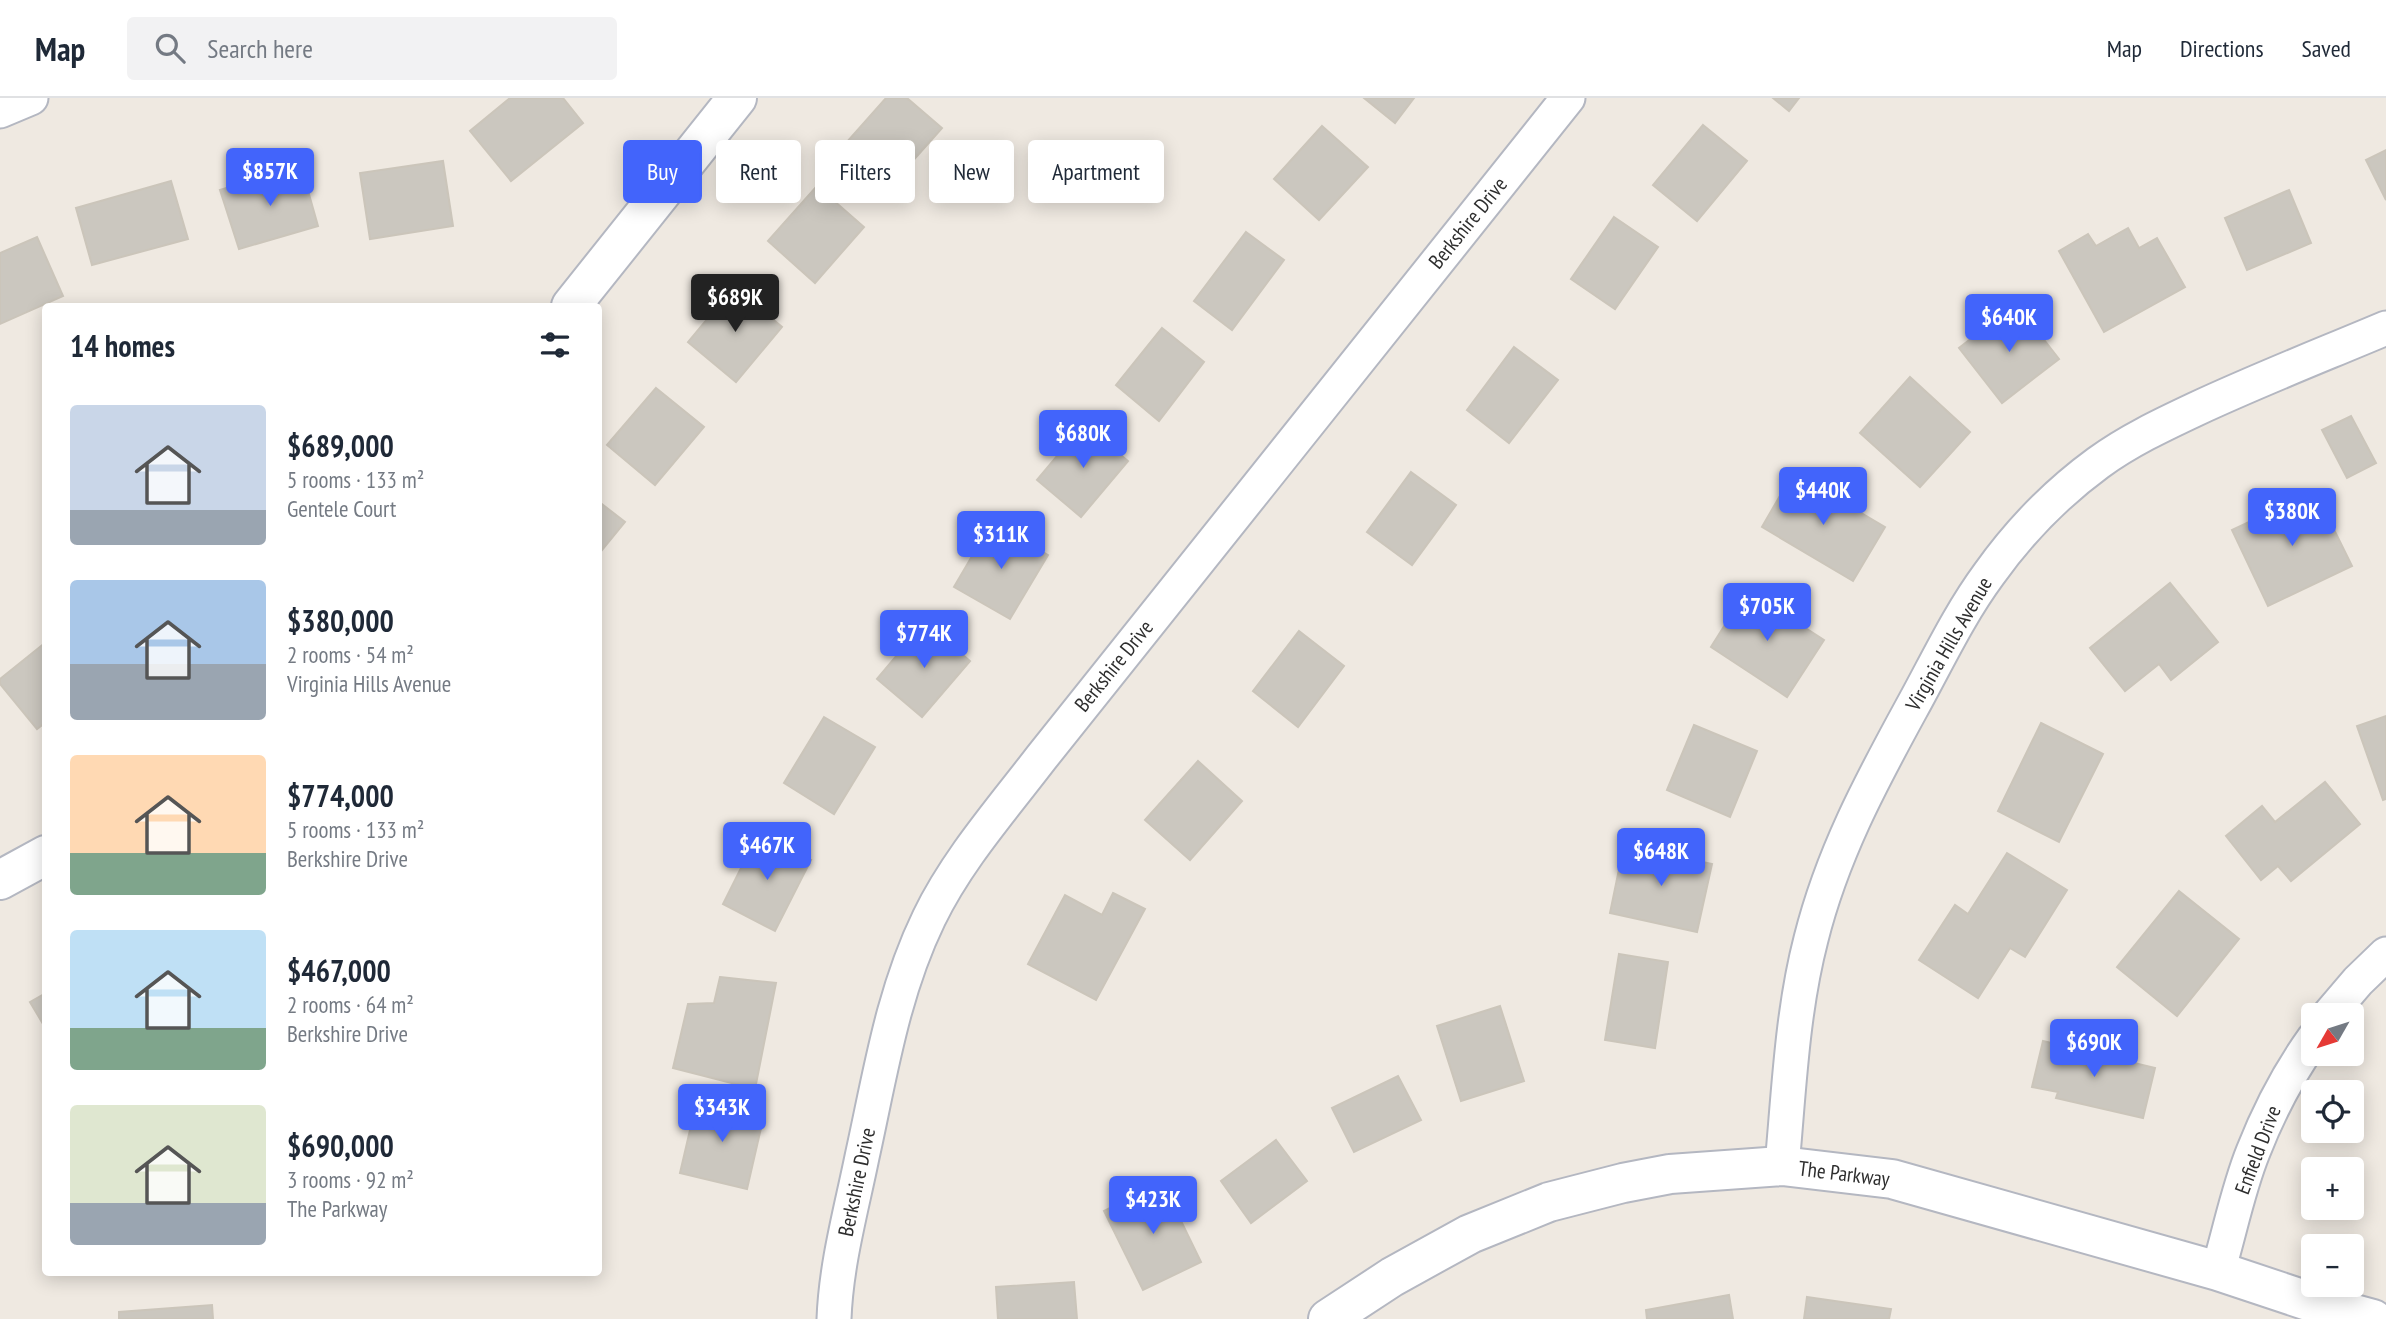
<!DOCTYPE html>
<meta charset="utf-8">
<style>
body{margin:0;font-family:"PT Sans Narrow",sans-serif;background:#f2f2f3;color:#1f2937;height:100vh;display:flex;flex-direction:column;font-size:26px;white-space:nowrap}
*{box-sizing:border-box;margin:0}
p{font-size:23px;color:#747a83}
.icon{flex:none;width:38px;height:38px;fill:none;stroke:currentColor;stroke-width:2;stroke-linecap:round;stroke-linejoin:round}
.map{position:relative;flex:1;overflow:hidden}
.drawer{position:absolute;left:42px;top:205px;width:560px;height:973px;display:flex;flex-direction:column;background:#fff;border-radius:7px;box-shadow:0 4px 18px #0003}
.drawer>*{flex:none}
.banner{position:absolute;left:623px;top:42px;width:665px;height:63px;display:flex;gap:14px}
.needle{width:46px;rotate:231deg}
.controls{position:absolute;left:2301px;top:905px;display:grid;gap:14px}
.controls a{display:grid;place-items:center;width:63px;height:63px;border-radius:7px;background:#fff;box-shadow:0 4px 18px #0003;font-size:35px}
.price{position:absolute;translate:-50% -60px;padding:0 16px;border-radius:7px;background:#4264fb;color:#fff;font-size:23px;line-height:46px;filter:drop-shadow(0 2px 4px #0008)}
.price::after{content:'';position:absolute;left:50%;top:42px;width:21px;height:16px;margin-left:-10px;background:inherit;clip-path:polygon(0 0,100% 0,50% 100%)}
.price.on{background:#222;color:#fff}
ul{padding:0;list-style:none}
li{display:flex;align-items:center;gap:21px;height:175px;padding:0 28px}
li span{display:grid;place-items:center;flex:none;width:196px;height:140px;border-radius:7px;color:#555}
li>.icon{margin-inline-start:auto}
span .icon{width:84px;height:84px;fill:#fffc;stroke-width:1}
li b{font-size:30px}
h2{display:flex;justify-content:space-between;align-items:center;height:84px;padding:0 28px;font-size:30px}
.chip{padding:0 24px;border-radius:7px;background:#fff;box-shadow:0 4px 18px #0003;font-size:24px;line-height:63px}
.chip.on{background:#4264fb;color:#fff}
header{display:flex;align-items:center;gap:42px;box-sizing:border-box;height:98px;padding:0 35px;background:#fff;border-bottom:2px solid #e0e1e3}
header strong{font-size:33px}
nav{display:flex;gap:38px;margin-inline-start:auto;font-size:24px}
.search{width:490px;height:63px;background:#f2f2f3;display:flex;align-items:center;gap:18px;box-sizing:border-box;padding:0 24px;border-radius:7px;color:#747a83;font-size:26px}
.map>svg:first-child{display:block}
.building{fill:#cbc7bf;stroke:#cbc5ba;stroke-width:2}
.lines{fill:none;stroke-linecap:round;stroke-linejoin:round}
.street-casing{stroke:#b4b7c1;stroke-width:37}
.secondary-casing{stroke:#b4b7c1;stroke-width:42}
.street{stroke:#fff;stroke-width:33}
.secondary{stroke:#fff;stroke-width:38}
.labels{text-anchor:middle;stroke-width:7;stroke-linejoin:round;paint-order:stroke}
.street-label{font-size:21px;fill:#2e2e2e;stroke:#fff}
</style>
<header>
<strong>Map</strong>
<div class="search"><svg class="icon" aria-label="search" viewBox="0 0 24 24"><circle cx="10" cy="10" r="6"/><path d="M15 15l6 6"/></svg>Search here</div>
<nav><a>Map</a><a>Directions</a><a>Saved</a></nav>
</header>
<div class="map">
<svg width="2386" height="1221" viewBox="0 0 2386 1221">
<rect width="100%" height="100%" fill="#efe9e1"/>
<g class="building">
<path d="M510,0H563L583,25L511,83L470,33Z"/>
<path d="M886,0H907L942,30L893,85L847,44Z"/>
<path d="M1364,0H1414L1395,25Z"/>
<path d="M1773,0H1799L1789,13Z"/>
<path d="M1703,27L1747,63L1697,123L1653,87Z"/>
<path d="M1322,28L1368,69L1319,122L1274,81Z"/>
<path d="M2386,52V102L2366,62Z"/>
<path d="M443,63L453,128L370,141L360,75Z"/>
<path d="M301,68L318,128L239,151L220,92Z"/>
<path d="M171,83L188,141L92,167L76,110Z"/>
<path d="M817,88L864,129L815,185L768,143Z"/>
<path d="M2289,92L2311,145L2247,172L2225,120Z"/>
<path d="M1614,119L1658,149L1615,211L1571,181Z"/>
<path d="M2128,130L2139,150L2157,140L2185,189L2104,234L2059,153L2088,136L2096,148Z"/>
<path d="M1246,134L1284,162L1232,232L1194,203Z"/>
<path d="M37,139L63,198L0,226V155Z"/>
<path d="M734,189L782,229L736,284L688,244Z"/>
<path d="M2016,206L2059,261L2002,305L1959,250Z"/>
<path d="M1162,230L1204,264L1159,323L1116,287Z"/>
<path d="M1514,249L1558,282L1509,345L1467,312Z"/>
<path d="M1910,279L1970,334L1920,389L1860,335Z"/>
<path d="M656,290L704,329L655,387L607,347Z"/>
<path d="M2351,318L2376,365L2347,380L2322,332Z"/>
<path d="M1084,326L1128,363L1081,419L1037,382Z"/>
<path d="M1411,374L1456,407L1412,467L1367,434Z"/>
<path d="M1793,375L1885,429L1853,483L1762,429Z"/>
<path d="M2315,393L2352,468L2268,508L2232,432Z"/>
<path d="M598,403L625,424L598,457Z"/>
<path d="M992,424L1048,457L1010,521L954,489Z"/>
<path d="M2170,485L2218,544L2171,582L2159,566L2125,593L2090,550Z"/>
<path d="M1747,492L1824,542L1787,599L1711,549Z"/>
<path d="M925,524L970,563L922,619L877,581Z"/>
<path d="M1299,533L1344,568L1298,629L1253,593Z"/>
<path d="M46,544V624L37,631L0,586V581Z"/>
<path d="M2386,618V701L2383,702L2357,628Z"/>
<path d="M824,619L875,649L834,716L784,685Z"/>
<path d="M2041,625L2103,656L2059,744L1998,713Z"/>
<path d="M1694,627L1757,653L1730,719L1667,692Z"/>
<path d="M1198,663L1242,703L1190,762L1145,722Z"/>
<path d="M2325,684L2360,726L2291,783L2278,768L2261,782L2226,738L2262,708L2275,724Z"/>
<path d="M758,736L811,762L775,833L723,806Z"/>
<path d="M1624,747L1712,766L1697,834L1610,815Z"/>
<path d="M2007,755L2067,792L2025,859L2010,850L1978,900L1919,862L1955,807L1968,816Z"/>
<path d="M2179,793L2239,841L2177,918L2117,869Z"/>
<path d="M1113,795L1145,811L1096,902L1028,866L1065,797L1102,817Z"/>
<path d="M1619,856L1668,864L1655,950L1605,942Z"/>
<path d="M720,879L776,885L755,991L673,970L688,906L714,905Z"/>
<path d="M46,895V931L30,904Z"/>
<path d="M1500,908L1524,983L1461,1003L1437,928Z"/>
<path d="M2043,943L2155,970L2143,1020L2056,1000L2058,994L2032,989Z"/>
<path d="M1398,978L1421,1022L1354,1054L1332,1010Z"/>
<path d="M697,1002L764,1017L747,1091L680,1075Z"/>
<path d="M1276,1042L1307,1083L1251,1125L1221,1083Z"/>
<path d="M1162,1084L1201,1164L1143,1192L1104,1113Z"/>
<path d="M1074,1184L1077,1221H998L996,1189Z"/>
<path d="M1729,1197L1733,1221H1647L1646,1212Z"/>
<path d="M1807,1199L1891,1211L1889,1221H1804Z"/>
<path d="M212,1207L213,1221H119V1214Z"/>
</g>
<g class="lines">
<g class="street-casing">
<g id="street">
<path d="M0,13L31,0"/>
<path d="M2329,917L2358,883L2386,856"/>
<path d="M1782,1068C1789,992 1792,914 1811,841C1832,757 1870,686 1911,611C1936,566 1958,518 1989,476C2019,434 2057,395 2098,365C2128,343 2162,327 2196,311C2258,282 2322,257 2386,230"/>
<path d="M2218,1173C2230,1133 2238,1091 2253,1054C2269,1013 2289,975 2314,940"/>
<path d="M834,1221C836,1166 851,1113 862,1059C880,978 892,896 929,820C957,762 1002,711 1041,660L1568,0"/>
</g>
</g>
<g class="secondary-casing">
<g id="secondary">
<path d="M571,208L737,0"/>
<path d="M0,782L46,757"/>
<path d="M1328,1221L1392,1179L1470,1136L1549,1104L1623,1085L1670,1076L1782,1068L1892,1081L2218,1173L2314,1205L2373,1221"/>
</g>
</g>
<use href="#street" class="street"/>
<use href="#secondary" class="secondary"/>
</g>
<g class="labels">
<g class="street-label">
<text transform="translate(1468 125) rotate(-51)" y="7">Berkshire Drive</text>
<text transform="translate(1949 546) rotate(-60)" y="7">Virginia Hills Avenue</text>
<text transform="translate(1114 568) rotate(-51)" y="7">Berkshire Drive</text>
<text transform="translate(2258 1052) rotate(-69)" y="7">Enfield Drive</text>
<text transform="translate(1844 1076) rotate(7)" y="7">The Parkway</text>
<text transform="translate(857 1084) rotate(-78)" y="7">Berkshire Drive</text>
</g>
</g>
</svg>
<div class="controls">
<a><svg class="needle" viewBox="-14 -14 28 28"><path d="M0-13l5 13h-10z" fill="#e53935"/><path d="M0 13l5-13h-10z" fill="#747a83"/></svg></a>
<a><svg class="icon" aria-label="locate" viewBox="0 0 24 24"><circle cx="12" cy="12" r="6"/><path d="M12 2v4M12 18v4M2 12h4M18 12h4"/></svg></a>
<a>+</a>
<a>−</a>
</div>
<b class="price" style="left:270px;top:110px">$857K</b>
<b class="price on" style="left:735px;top:236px">$689K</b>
<b class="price" style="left:2009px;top:256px">$640K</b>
<b class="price" style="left:1083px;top:372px">$680K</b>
<b class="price" style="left:1823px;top:429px">$440K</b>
<b class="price" style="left:2292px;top:450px">$380K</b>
<b class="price" style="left:1001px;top:473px">$311K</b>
<b class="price" style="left:1767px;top:545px">$705K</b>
<b class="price" style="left:924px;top:572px">$774K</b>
<b class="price" style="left:767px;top:784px">$467K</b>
<b class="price" style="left:1661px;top:790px">$648K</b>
<b class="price" style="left:2094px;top:981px">$690K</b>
<b class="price" style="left:722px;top:1046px">$343K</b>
<b class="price" style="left:1153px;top:1138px">$423K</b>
<div class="banner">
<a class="chip on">Buy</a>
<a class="chip">Rent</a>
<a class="chip">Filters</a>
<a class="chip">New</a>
<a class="chip">Apartment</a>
</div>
<section class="drawer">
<h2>14 homes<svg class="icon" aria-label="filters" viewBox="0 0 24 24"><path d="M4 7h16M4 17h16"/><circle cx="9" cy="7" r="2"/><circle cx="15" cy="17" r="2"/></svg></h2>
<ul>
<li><span style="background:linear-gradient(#c9d6e8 75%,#9aa5b1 0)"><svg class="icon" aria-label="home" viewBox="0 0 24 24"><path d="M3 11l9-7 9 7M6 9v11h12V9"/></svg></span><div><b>$689,000</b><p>5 rooms · 133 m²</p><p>Gentele Court</p></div></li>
<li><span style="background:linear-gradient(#a9c7e8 60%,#9aa5b1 0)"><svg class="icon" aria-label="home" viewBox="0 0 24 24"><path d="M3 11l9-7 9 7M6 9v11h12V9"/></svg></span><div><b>$380,000</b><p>2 rooms · 54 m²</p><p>Virginia Hills Avenue</p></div></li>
<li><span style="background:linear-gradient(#ffd9b3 70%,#7fa58c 0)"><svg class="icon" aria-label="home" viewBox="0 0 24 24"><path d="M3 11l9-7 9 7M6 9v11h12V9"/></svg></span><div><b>$774,000</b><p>5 rooms · 133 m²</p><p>Berkshire Drive</p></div></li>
<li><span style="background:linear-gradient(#bfe0f5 70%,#7fa58c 0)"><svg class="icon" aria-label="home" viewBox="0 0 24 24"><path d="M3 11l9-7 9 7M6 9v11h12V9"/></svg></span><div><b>$467,000</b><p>2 rooms · 64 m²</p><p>Berkshire Drive</p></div></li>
<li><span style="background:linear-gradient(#dfe7d0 70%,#9aa5b1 0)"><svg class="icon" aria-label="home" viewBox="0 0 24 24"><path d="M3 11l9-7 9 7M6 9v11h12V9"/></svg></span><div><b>$690,000</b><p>3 rooms · 92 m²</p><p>The Parkway</p></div></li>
</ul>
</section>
</div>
